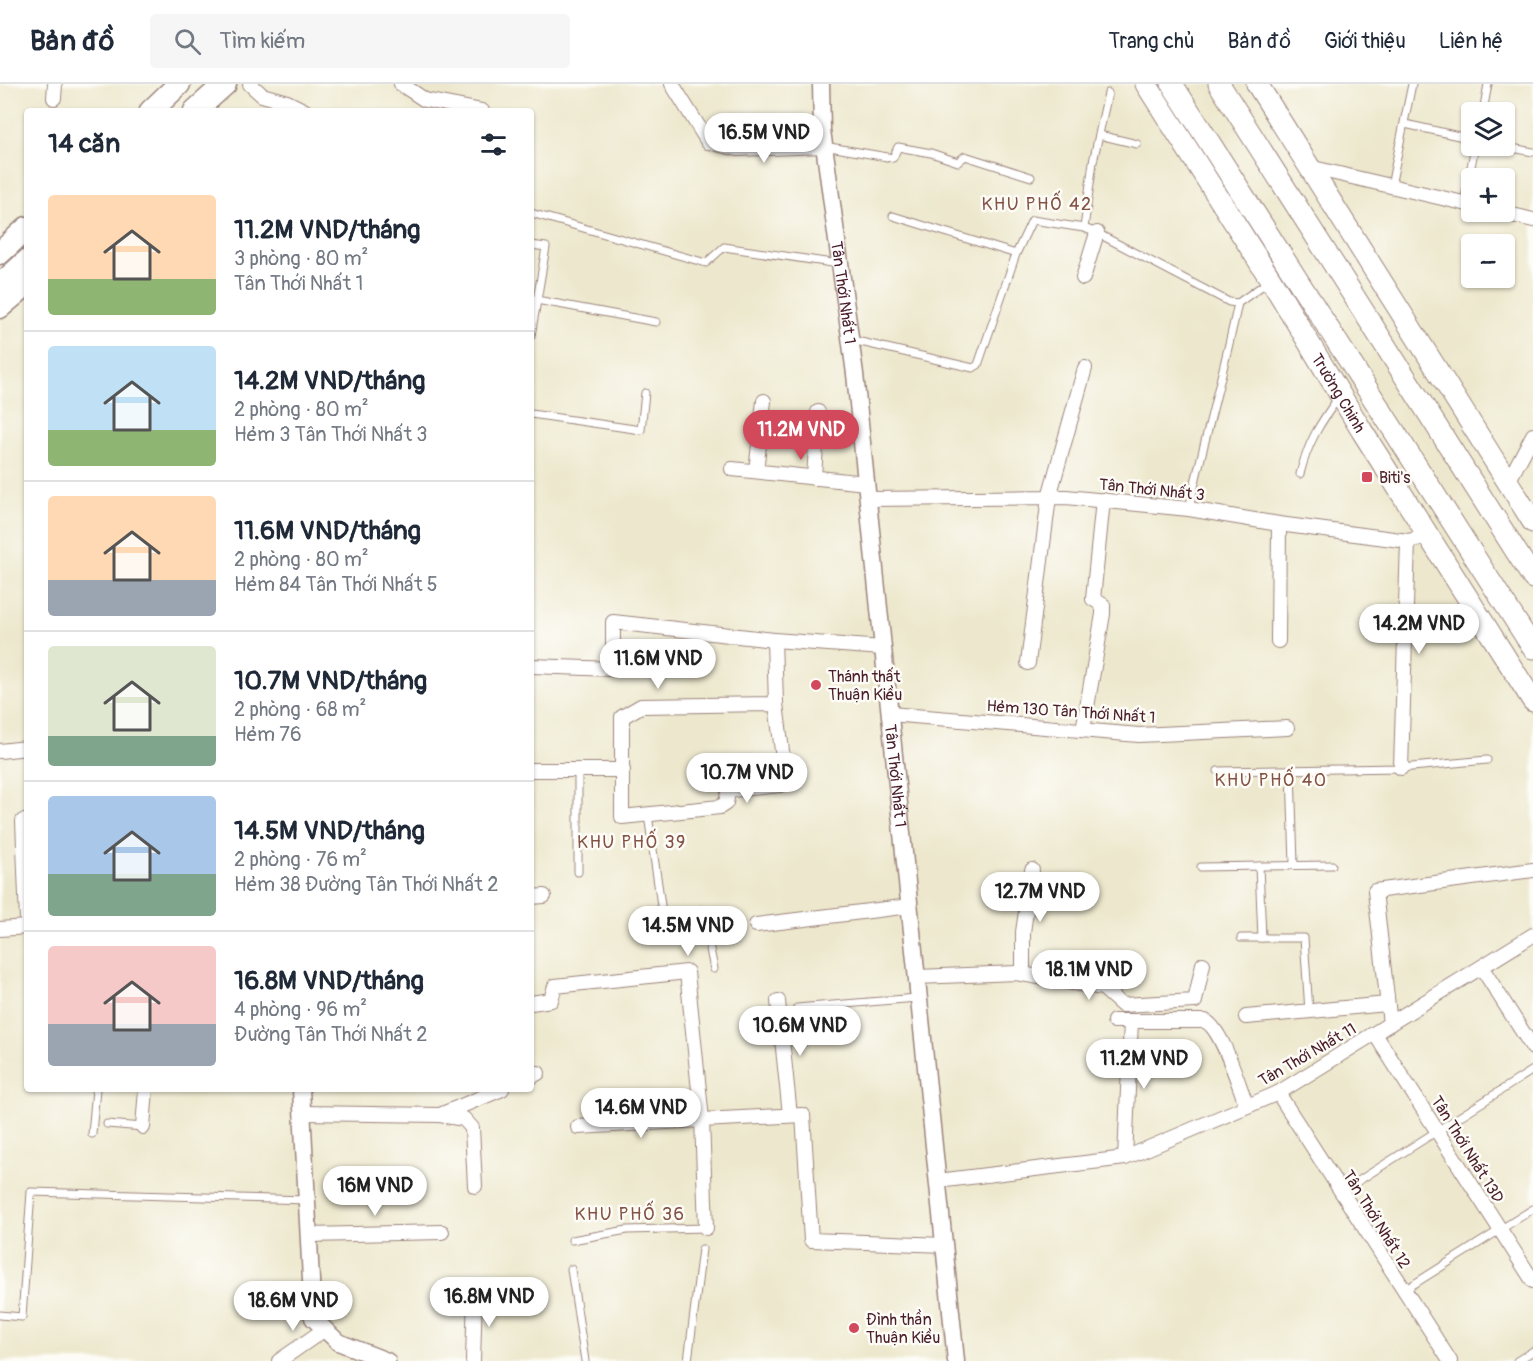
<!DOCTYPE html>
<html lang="vi">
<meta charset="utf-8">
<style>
body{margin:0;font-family:Pangolin,sans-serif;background:#f6f6f7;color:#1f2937;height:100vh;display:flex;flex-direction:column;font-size:22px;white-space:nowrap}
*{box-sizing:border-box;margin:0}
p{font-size:20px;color:#747a83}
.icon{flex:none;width:33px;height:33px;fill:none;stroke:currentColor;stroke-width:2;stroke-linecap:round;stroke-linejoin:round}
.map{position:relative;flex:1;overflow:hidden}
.details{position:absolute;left:24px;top:24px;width:510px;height:984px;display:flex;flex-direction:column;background:#fff;border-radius:6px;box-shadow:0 2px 4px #0004}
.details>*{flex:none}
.tools{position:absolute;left:1461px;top:18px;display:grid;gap:12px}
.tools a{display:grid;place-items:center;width:54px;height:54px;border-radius:6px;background:#fff;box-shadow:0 2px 4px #0004;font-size:30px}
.price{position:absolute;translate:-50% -51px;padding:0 14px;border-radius:21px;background:#fff;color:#222;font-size:20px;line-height:39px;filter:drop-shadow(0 2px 3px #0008)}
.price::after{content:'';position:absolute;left:50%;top:36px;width:18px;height:14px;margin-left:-9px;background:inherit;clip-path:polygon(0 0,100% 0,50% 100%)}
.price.current{background:#d1495b;color:#fff}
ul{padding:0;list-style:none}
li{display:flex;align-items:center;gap:18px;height:150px;padding:0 24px}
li+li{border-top:2px solid #e0e1e3}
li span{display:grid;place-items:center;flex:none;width:168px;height:120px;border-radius:6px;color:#555}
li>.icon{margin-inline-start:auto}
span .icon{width:72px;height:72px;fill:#fffc;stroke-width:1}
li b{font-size:26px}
h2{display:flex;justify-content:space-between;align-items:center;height:72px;padding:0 24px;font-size:26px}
header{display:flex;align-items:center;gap:36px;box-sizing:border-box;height:84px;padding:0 30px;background:#fff;border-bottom:2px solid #e0e1e3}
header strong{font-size:28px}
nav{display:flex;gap:33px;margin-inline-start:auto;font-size:21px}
.search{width:420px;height:54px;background:#f6f6f7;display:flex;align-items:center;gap:15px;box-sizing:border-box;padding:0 21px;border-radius:6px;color:#747a83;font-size:22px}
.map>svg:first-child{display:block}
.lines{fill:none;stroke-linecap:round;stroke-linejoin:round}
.service-casing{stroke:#9c847c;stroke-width:9}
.minor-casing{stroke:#9c847c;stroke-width:16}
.tertiary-casing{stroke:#9c847c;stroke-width:19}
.primary-casing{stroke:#9c847c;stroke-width:23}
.trunk-casing{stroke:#9c847c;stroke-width:25}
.service{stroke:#fff;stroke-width:7}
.minor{stroke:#fff;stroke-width:14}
.tertiary{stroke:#fff;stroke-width:16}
.primary{stroke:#fff;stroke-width:21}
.trunk{stroke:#fff;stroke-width:22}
.poi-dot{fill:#d1495b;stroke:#fdfcf7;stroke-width:2}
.labels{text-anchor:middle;stroke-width:5;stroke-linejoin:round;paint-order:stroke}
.street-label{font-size:16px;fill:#4a1f2b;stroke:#fdfcf7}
.poi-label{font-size:16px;fill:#4a1f2b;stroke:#fdfcf7;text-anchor:start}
.neighbourhood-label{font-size:18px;letter-spacing:1.5px;fill:#845345;stroke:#fdfcf7}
</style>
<header>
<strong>Bản đồ</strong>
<div class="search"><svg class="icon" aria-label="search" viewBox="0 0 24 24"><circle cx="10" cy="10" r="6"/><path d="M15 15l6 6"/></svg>Tìm kiếm</div>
<nav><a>Trang chủ</a><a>Bản đồ</a><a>Giới thiệu</a><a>Liên hệ</a></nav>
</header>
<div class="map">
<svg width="1533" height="1277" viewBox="0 0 1533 1277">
<rect width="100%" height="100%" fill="#fdfcf7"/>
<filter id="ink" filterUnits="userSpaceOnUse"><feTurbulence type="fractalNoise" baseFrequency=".0167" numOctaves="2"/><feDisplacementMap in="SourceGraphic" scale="12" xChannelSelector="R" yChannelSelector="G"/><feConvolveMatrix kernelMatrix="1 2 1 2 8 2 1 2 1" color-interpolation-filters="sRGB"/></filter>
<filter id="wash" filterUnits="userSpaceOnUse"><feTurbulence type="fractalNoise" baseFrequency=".008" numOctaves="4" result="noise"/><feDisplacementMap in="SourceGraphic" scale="24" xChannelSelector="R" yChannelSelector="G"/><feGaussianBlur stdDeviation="1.35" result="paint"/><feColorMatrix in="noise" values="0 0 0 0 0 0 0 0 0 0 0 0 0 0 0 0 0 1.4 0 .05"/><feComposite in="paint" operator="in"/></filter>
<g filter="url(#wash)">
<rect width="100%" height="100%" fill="#ede8cd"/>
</g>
<g filter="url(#ink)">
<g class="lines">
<g class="service-casing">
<g id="service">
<path d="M1483,28L1488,0"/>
<path d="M1405,40L1472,55"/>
<path d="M1099,51L1137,60"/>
<path d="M824,62L893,74L898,63L931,69L958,78L965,72L1031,93"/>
<path d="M1502,62L1533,68"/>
<path d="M1391,102L1412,0"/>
<path d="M1464,119L1475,62"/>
<path d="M531,129L706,179L724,163L839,180"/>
<path d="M893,132L1016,170"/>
<path d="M1084,144L1093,78L1108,9"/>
<path d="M531,161L546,163L531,252"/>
<path d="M531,215L656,238"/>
<path d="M852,256L973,284L978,281L1016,170L1032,136L1084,144L1097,149L1229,218L1238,219L1269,197"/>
<path d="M531,330L641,346L645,309"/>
<path d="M1300,390C1308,358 1320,339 1339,313"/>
<path d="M1189,425C1204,356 1224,288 1238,219"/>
<path d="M578,686V788"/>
<path d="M1218,687L1401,684L1487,676"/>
<path d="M1291,687L1294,781"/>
<path d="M648,731L663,835L702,826L714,885"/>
<path d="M1259,782L1262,854H1304L1309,927"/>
<path d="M1201,783L1332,781"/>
<path d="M1241,854H1262"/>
<path d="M797,924L917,914"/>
<path d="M107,1040L143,1043"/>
<path d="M92,1050L96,1005"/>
<path d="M1341,1108L1533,986"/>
<path d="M572,1156L627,1146L706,1144"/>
<path d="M571,1185L585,1277"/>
<path d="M1403,1207L1533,1125"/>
<path d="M0,1231L22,1233L31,1108L307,1116"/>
<path d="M688,1277L702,1165"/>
<path d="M1517,1277L1533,1267"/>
</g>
</g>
<g class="minor-casing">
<g id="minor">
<path d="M250,0L262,11L287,18L305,27"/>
<path d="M401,0L425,16L482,27"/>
<path d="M672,0L708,58L738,65L824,62"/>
<path d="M54,14L55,0"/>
<path d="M1309,83L1472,121"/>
<path d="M1500,128L1533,136"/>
<path d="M1083,194L1097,149"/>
<path d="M732,385L866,399"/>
<path d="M756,387L764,317"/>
<path d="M814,394L818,328"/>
<path d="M1508,398L1533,351"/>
<path d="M868,415L1066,413L1189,425L1279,440L1408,457L1431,453"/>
<path d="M774,556L776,620L785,690L784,698L780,701L732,706L728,709L726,719L720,723L622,733V633L641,622L776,620"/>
<path d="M1278,557L1279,440"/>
<path d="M1028,579L1049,413L1085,284"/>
<path d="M531,582L613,585V538L774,556L883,564"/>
<path d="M890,630L1139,651L1287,644"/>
<path d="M1083,646L1103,530V521L1093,515L1103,416"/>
<path d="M0,667L27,664"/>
<path d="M1401,684L1408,457"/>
<path d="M531,686H623"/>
<path d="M23,737L27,836"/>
<path d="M531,813L544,812"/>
<path d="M756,841L910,822"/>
<path d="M0,845L27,843"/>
<path d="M1482,884L1533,964"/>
<path d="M1023,890V848L1032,786"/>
<path d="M917,893L1016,889L1103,904L1122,921L1195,917L1203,880"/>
<path d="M778,917L790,1031"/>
<path d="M531,919L551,916L555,902L687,888L702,1036L578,1043"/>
<path d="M1246,933L1387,920"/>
<path d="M1114,937H1205C1222,944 1239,1003 1247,1022"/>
<path d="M1390,940L1375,807L1533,786"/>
<path d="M1375,950L1533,1197"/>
<path d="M531,993L538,989"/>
<path d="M1278,1009L1450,1277"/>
<path d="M302,1029L440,1031L502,1005"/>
<path d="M440,1031L464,1035L472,1044L475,1102"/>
<path d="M143,1043L146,1005"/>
<path d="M1125,1074L1131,937"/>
<path d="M938,1097L1125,1074L1278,1009L1533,851"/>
<path d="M706,1144L702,1036L803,1031L811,1156L945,1161"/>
<path d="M309,1151L442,1148"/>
<path d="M279,1277L325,1245"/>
<path d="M473,1277L475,1210"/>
</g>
</g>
<g class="tertiary-casing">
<g id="tertiary">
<path id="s1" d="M821,0L822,46L855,290L956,1277"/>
<path d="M301,1005L313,1234L338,1258L387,1277"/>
</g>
</g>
<g class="primary-casing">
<g id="primary">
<path id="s2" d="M1146,0L1271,196L1362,347L1533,617"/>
<path d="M1172,0L1533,564"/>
<path d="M1219,0L1533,494"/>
<path d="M1257,0L1533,438"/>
</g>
</g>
<g class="trunk-casing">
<g id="trunk">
<path d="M151,27L179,0"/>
<path d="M195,27L225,0"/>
<path d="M0,169L27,144"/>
<path d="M0,201L27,177"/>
<path d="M0,223L27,200"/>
</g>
</g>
<use href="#service" class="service"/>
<use href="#minor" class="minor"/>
<use href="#tertiary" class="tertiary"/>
<use href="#primary" class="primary"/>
<use href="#trunk" class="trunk"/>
</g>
</g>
<g class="poi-dot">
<rect x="1361" y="387" width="12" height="12" rx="3"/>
<circle cx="816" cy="601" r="6"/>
<circle cx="854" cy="1244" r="6"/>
</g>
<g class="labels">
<g class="street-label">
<text dy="6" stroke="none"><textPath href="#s1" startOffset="210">Tân Thới Nhất 1</textPath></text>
<text dy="6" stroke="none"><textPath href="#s2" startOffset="364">Trường Chinh</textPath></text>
<text transform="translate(1152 405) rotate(6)" y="6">Tân Thới Nhất 3</text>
<text transform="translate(1071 627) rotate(4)" y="6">Hẻm 130 Tân Thới Nhất 1</text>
<text dy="6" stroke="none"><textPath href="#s1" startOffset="696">Tân Thới Nhất 1</textPath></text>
<text transform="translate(1307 970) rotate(-30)" y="6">Tân Thới Nhất 11</text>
<text transform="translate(1468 1065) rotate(58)" y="6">Tân Thới Nhất 13D</text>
<text transform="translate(1377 1135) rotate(58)" y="6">Tân Thới Nhất 12</text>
</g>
<g class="poi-label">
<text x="1379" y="399">Biti's</text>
<text x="828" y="598">Thánh thất<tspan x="828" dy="18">Thuận Kiều</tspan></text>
<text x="866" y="1241">Đình thần<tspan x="866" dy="18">Thuận Kiều</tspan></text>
</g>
<g class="neighbourhood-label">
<text x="1037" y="126">KHU PHỐ 42</text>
<text x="1271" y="702">KHU PHỐ 40</text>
<text x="632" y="764">KHU PHỐ 39</text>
<text x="630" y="1136">KHU PHỐ 36</text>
</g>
</g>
</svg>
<div class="tools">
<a><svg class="icon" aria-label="layers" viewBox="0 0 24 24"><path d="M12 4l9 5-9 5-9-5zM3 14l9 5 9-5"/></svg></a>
<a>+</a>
<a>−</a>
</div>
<b class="price" style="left:764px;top:80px">16.5M VND</b>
<b class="price current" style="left:801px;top:377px">11.2M VND</b>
<b class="price" style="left:1419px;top:571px">14.2M VND</b>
<b class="price" style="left:658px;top:606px">11.6M VND</b>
<b class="price" style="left:747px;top:720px">10.7M VND</b>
<b class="price" style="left:1040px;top:839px">12.7M VND</b>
<b class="price" style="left:688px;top:873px">14.5M VND</b>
<b class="price" style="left:1089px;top:917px">18.1M VND</b>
<b class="price" style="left:800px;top:973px">10.6M VND</b>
<b class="price" style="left:1144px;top:1006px">11.2M VND</b>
<b class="price" style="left:641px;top:1055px">14.6M VND</b>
<b class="price" style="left:375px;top:1133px">16M VND</b>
<b class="price" style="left:489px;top:1244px">16.8M VND</b>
<b class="price" style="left:293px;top:1248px">18.6M VND</b>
<section class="details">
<h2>14 căn<svg class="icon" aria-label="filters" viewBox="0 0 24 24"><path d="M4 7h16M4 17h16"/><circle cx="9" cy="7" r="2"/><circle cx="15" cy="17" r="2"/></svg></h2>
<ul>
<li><span style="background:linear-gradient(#ffd9b3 70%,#8fb573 0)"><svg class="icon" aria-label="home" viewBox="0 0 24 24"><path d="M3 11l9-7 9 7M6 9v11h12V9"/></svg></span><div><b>11.2M VND/tháng</b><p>3 phòng · 80 m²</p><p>Tân Thới Nhất 1</p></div></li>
<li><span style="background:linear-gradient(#bfe0f5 70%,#8fb573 0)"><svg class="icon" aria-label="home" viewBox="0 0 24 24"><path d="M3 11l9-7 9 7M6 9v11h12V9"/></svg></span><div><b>14.2M VND/tháng</b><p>2 phòng · 80 m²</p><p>Hẻm 3 Tân Thới Nhất 3</p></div></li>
<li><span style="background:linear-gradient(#ffd9b3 70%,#9aa5b1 0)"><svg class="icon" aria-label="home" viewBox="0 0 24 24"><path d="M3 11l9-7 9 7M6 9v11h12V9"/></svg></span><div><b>11.6M VND/tháng</b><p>2 phòng · 80 m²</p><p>Hẻm 84 Tân Thới Nhất 5</p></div></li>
<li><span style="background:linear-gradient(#dfe7d0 75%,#7fa58c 0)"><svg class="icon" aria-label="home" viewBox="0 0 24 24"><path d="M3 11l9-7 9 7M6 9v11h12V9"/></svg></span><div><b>10.7M VND/tháng</b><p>2 phòng · 68 m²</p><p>Hẻm 76</p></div></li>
<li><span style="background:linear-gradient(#a9c7e8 65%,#7fa58c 0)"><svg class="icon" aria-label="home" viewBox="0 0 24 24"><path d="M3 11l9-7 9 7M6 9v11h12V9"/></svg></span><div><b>14.5M VND/tháng</b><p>2 phòng · 76 m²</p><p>Hẻm 38 Đường Tân Thới Nhất 2</p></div></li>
<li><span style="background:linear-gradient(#f6c9c9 65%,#9aa5b1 0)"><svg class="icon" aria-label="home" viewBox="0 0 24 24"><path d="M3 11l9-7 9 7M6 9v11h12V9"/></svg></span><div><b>16.8M VND/tháng</b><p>4 phòng · 96 m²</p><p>Đường Tân Thới Nhất 2</p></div></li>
</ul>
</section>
</div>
